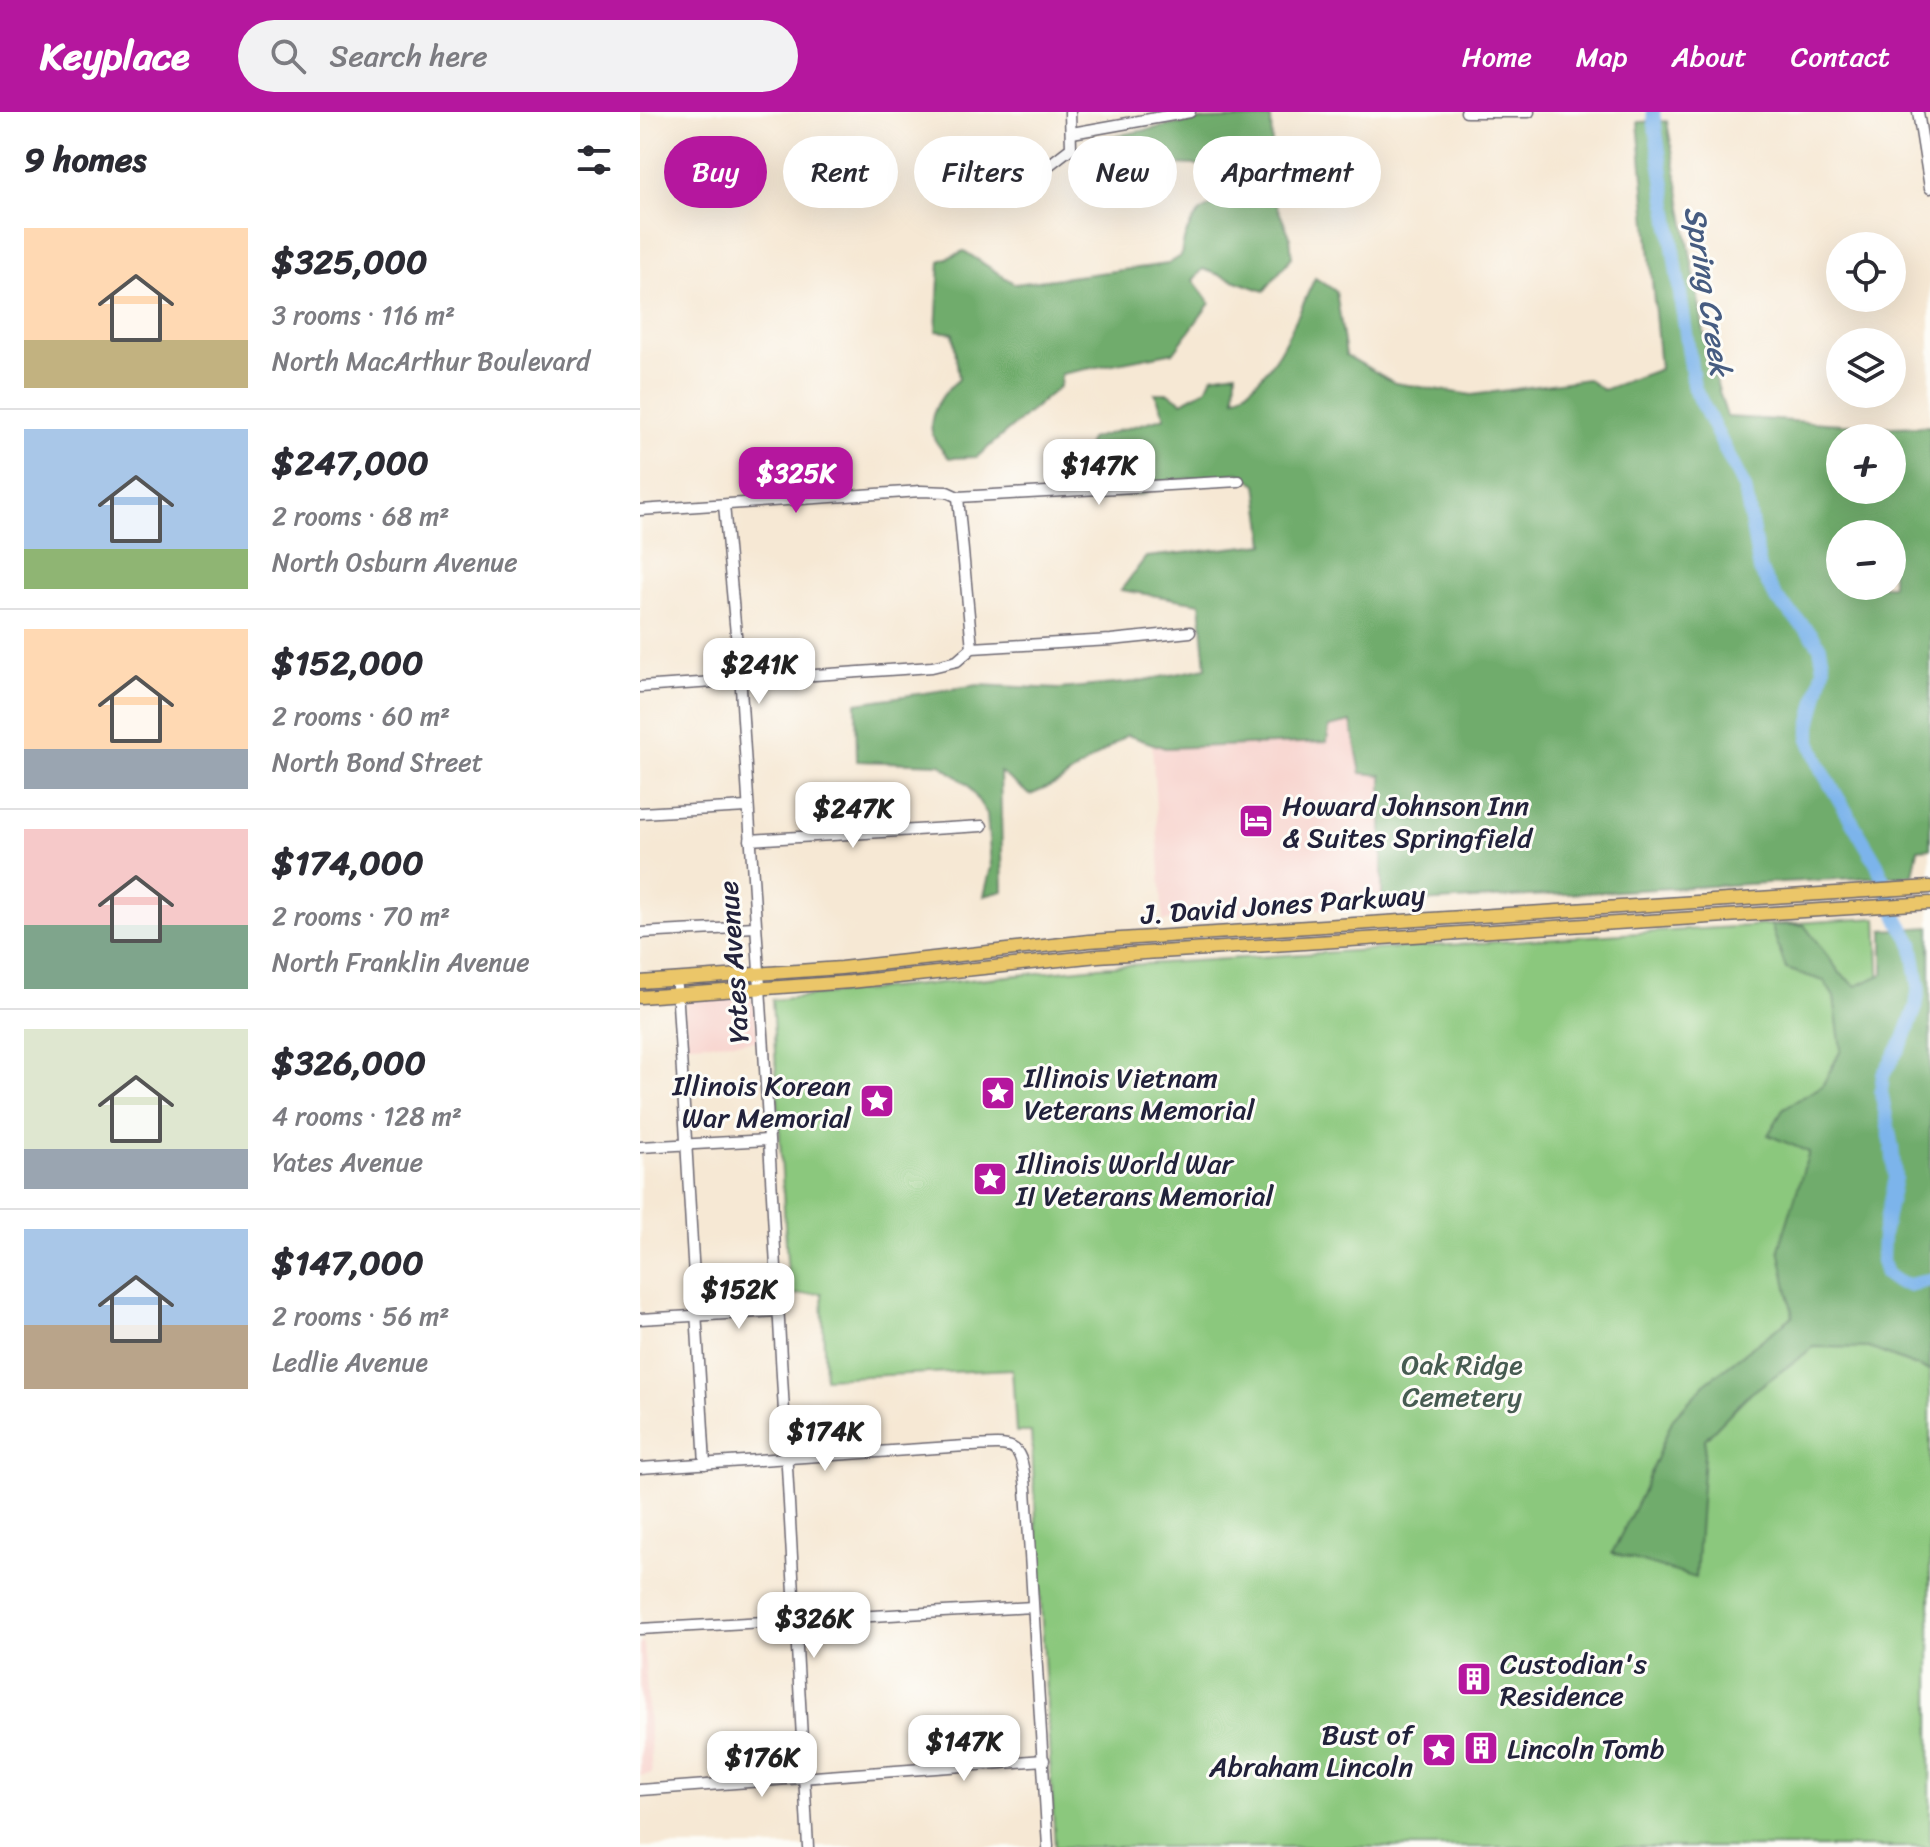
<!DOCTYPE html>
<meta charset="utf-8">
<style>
body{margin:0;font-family:Sriracha,sans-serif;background:#f2f2f3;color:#2b2b33;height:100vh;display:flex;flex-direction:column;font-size:30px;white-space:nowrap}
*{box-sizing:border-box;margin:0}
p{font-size:26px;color:#7c7c81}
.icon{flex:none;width:44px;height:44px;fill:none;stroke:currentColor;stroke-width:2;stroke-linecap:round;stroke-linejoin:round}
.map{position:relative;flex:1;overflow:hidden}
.side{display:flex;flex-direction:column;background:#fff;width:640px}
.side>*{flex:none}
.guide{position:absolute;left:24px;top:24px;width:760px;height:72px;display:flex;gap:16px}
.buttons{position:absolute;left:1186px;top:120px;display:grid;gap:16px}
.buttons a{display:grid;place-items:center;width:80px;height:80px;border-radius:50%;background:#fff;box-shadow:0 8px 32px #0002;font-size:40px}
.price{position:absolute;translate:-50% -68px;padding:0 18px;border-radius:16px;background:#fff;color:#222;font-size:26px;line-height:52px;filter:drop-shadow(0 2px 4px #0008)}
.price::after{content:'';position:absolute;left:50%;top:48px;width:24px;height:18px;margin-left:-12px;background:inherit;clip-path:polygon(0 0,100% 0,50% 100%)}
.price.selected{background:#b5179e;color:#fff}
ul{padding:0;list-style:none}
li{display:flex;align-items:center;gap:24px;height:200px;padding:0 24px}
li+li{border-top:2px solid #e1e1e2}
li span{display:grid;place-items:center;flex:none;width:224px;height:160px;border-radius:0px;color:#555}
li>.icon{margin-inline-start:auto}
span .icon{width:96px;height:96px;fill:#fffc;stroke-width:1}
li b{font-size:34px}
h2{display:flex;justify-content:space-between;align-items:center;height:96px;padding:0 24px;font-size:34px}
.chip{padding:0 28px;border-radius:36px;background:#fff;box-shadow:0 8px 32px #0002;font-size:28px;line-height:72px}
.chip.selected{background:#b5179e;color:#fff}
header{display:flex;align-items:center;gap:48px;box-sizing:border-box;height:112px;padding:0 40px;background:#b5179e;color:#fff}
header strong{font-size:38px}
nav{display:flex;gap:44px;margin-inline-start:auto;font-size:28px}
.search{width:560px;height:72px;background:#f2f2f3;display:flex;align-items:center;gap:20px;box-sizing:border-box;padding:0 28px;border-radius:44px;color:#7c7c81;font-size:30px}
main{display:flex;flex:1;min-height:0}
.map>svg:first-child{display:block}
.built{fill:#f7d0ca}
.green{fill:#8bc87d;stroke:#56755c;stroke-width:2}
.forest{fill:#70ac6c;stroke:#496754;stroke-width:2;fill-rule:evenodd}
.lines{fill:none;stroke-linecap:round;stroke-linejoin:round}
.river{stroke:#7bb4eb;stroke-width:14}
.minor-casing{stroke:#6c6771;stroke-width:13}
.major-casing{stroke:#6c6771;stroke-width:15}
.minor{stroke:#fff;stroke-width:10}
.major{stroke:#ebc669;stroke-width:12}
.labels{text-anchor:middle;stroke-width:6;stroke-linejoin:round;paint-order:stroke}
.poi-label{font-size:28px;fill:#22223b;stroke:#fdfcf7;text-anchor:start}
.street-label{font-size:28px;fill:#22223b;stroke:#fdfcf7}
.park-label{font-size:28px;fill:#475c52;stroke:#fdfcf7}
.water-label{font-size:30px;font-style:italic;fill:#465c81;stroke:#fdfcf7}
</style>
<header>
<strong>Keyplace</strong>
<div class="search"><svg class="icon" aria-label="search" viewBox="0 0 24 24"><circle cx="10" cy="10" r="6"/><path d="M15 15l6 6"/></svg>Search here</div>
<nav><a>Home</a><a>Map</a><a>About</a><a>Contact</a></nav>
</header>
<main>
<section class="side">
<h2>9 homes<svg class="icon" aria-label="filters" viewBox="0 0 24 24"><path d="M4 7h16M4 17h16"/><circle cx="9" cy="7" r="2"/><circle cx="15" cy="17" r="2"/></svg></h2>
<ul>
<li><span style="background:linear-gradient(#ffd9b3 70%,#c2b280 0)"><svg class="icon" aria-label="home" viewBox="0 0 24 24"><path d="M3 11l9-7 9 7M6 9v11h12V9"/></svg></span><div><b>$325,000</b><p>3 rooms · 116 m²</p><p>North MacArthur Boulevard</p></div></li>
<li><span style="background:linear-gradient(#a9c7e8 75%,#8fb573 0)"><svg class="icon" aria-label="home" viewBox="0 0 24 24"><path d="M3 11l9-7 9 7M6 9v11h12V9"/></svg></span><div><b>$247,000</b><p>2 rooms · 68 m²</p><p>North Osburn Avenue</p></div></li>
<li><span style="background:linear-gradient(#ffd9b3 75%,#9aa5b1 0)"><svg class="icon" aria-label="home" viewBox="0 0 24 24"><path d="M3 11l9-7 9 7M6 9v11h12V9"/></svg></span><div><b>$152,000</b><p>2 rooms · 60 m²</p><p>North Bond Street</p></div></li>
<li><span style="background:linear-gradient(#f6c9c9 60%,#7fa58c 0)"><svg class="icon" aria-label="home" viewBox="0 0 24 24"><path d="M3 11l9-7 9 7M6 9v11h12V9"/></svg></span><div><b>$174,000</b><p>2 rooms · 70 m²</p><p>North Franklin Avenue</p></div></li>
<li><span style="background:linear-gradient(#dfe7d0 75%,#9aa5b1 0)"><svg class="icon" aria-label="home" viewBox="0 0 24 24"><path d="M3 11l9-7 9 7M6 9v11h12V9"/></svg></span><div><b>$326,000</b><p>4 rooms · 128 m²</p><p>Yates Avenue</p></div></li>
<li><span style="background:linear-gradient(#a9c7e8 60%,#b9a48a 0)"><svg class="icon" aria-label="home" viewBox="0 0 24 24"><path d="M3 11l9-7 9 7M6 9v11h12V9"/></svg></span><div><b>$147,000</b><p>2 rooms · 56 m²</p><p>Ledlie Avenue</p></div></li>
</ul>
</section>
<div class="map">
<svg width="1290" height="1735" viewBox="0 0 1290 1735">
<rect width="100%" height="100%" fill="#fdfcf7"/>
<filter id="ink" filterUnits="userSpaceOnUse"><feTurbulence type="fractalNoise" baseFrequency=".0125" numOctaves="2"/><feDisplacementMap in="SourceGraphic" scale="16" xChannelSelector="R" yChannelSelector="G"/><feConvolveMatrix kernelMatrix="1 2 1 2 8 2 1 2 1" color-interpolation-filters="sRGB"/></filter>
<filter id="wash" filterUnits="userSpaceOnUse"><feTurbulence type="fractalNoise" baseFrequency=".006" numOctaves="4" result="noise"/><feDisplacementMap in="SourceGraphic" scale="32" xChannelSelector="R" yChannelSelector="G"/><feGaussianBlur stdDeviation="1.8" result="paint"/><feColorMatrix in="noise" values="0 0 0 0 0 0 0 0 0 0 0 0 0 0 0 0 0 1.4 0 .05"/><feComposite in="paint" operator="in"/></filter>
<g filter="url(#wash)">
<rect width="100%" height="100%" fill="#f6e8d4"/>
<g class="built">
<path d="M712,610L721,661L742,663V792L523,809L512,632L525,636L686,630L689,615Z"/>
<path d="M108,884L114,891L118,929L47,932L45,900L46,891L50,887Z"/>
<path d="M0,1531H4L12,1662L0,1663Z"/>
</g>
<path class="green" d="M1237,806L1255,1246L1290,1259V1735H415L391,1320H376L372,1257L185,1266L182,1181L149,1183L132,888L458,855Z"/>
<g class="forest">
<path d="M631,6L634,88L650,124L652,145L624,179L563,157L553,168L570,191L534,240L421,262L420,274L337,345L309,346C304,340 296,332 293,324C286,303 303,280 319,267L313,221L296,219L300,149L324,139L375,172L528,152L541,144C543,125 552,100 573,93C583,90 594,90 604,88L603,55L531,52L462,56L463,26L560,8Z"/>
<path d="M1027,9L1068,243L1087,305L1251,315L1290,314V736L1278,737L1273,763L742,792V663L721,661L711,610L689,615L687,630L525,636L487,623L418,671L390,683L360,660L363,779L344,784L351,755L347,702L328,673L300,652L217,649L216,591L338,573L419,577L495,570L566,556L560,491L481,478L506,445L625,432L617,372L599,361L519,370L505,382L467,386L445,340L450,327L525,305L515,281H529L542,290L566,277L572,264L596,260L595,286C637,263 655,207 675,166L696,179L706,243L755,271L832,283L947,267L963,278L1020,257L998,10ZM1200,326H1252V378H1200ZM1200,422H1252V474H1200Z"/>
<path d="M1131,813H1164L1201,862L1216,874L1243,862V818L1290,815V1259L1229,1236L1174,1235L1106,1285L1065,1327L1056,1466L972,1441L1001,1383L1033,1306L1068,1269L1153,1204L1139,1137L1169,1040L1128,1023L1144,996L1182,974L1201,938L1194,885L1184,869L1146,857Z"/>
</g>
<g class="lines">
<path class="river" d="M1013,0L1054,275L1105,377L1120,458L1136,486L1172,523L1180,535L1184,556L1170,614V629L1181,657L1237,752L1258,807L1272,831L1279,874L1276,895L1264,927L1243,963L1241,979L1252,1035L1255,1066L1243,1123L1242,1149L1246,1162L1257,1170L1269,1173L1290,1168"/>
</g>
</g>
<g filter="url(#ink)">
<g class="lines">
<g class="minor-casing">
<g id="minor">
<path d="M826,0H889"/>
<path d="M1278,0L1290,76"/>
<path d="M432,21L550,0"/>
<path d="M372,91L400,60L431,36L430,0"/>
<path d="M318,385L332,536"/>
<path d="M84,393L101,576L124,938L168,1735"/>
<path d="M0,398L281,379L307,380L318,385L599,369"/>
<path d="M0,575L292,555L317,549L332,536L471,528L550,520"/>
<path d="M0,701L107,695"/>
<path d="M110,728L342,714"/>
<path d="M0,821L115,815"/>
<path d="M37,875L65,1352"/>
<path d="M0,1035L128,1028"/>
<path d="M0,1207L138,1199"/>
<path d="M0,1356L326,1334C374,1333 381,1325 386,1377L408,1735"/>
<path d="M0,1517L393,1495"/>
<path d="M0,1678L404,1648"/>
</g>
</g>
<g class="major-casing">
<g id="major">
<path d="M0,870L201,856L449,829L1290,775"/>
<path d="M0,885L210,870L458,844L1290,791"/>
</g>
</g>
<use href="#minor" class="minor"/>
<use href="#major" class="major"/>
</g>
</g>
<defs>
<g id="hotel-square" transform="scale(1.8)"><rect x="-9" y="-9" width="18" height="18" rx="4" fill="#b5179e" stroke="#fdfcf7"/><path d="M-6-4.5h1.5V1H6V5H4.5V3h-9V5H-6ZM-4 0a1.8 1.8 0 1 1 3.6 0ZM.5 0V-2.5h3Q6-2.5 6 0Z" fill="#fff"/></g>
<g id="sight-square" transform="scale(1.8)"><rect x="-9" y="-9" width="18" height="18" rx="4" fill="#b5179e" stroke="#fdfcf7"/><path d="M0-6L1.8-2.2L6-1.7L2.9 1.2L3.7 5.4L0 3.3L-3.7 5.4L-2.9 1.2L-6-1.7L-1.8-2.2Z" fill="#fff"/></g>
<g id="building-square" transform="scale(1.8)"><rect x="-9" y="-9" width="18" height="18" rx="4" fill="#b5179e" stroke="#fdfcf7"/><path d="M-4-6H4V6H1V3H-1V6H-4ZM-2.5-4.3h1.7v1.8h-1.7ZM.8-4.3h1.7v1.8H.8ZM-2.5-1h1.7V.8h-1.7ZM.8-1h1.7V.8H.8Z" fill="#fff"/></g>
</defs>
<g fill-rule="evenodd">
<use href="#hotel-square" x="616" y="709"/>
<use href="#sight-square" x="358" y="981"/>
<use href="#sight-square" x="237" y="989"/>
<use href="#sight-square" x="350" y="1067"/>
<use href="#building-square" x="834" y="1567"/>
<use href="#building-square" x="841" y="1636"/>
<use href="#sight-square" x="799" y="1638"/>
</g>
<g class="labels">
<g class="poi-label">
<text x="642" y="703">Howard Johnson Inn<tspan x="642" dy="32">&amp; Suites Springfield</tspan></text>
<text x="384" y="975">Illinois Vietnam<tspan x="384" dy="32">Veterans Memorial</tspan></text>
<text x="211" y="983" text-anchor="end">Illinois Korean<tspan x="211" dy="32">War Memorial</tspan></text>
<text x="376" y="1061">Illinois World War<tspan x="376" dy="32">II Veterans Memorial</tspan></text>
<text x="860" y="1561">Custodian's<tspan x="860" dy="32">Residence</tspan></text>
<text x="773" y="1632" text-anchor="end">Bust of<tspan x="773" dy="32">Abraham Lincoln</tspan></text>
<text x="867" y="1646">Lincoln Tomb</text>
</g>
<g class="street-label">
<text transform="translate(643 792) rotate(-4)" y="10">J. David Jones Parkway</text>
<text transform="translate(93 850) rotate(-94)" y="10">Yates Avenue</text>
</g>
<g class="park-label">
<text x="822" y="1262">Oak Ridge<tspan x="822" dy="32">Cemetery</tspan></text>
</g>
<g class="water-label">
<text transform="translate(1068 179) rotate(81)" y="10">Spring Creek</text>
</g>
</g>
</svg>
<div class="buttons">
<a><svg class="icon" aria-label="locate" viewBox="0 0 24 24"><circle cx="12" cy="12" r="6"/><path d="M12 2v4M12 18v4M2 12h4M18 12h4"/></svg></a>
<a><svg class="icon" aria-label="layers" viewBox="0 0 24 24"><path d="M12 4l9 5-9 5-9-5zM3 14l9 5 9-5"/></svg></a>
<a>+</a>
<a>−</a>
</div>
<b class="price" style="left:459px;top:395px">$147K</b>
<b class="price selected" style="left:156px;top:403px">$325K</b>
<b class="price" style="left:119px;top:594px">$241K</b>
<b class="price" style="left:213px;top:738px">$247K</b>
<b class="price" style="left:99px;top:1219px">$152K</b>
<b class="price" style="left:185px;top:1361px">$174K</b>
<b class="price" style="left:174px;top:1548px">$326K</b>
<b class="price" style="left:324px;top:1671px">$147K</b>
<b class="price" style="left:122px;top:1687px">$176K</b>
<div class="guide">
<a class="chip selected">Buy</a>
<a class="chip">Rent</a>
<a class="chip">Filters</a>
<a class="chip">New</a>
<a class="chip">Apartment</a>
</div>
</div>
</main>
